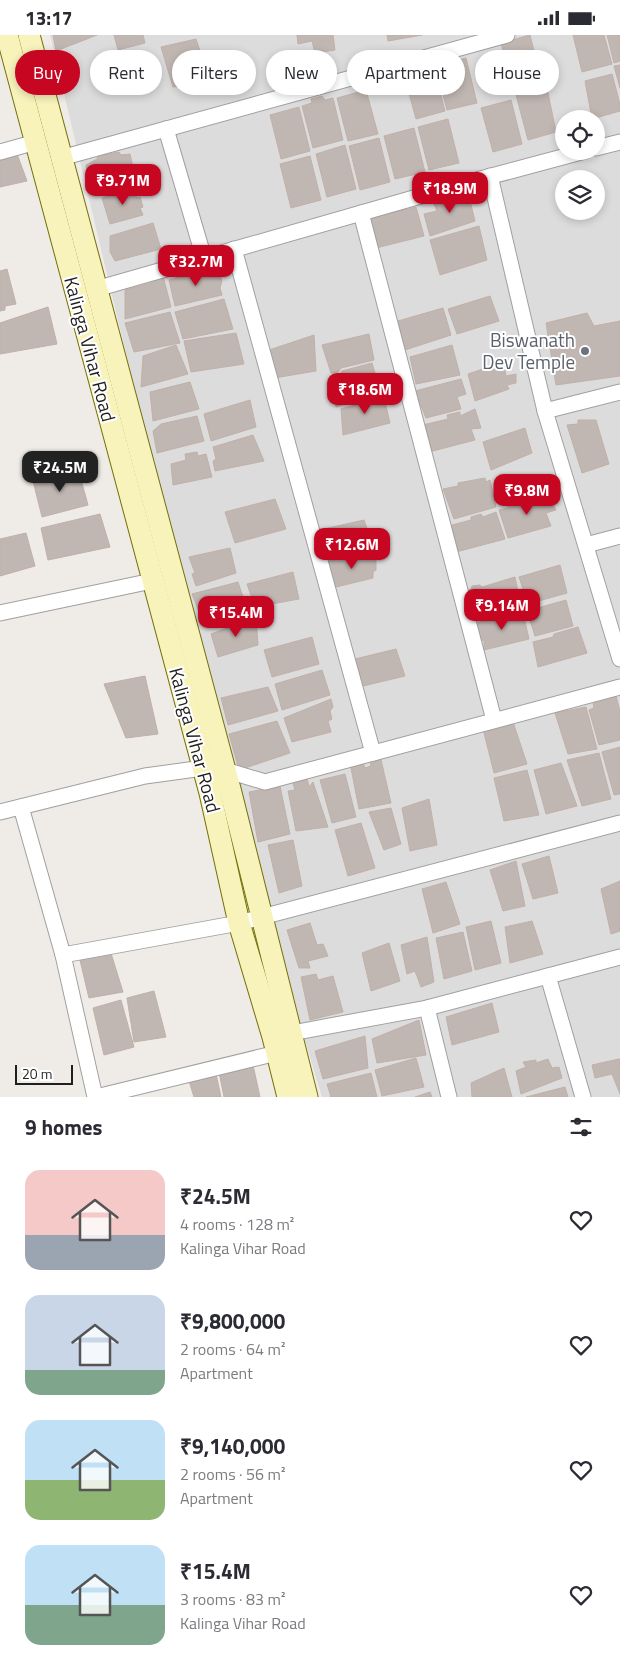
<!DOCTYPE html>
<meta charset="utf-8">
<style>
body{margin:0;font-family:"Titillium Web",sans-serif;background:#f7f7f7;color:#2b2b33;height:100vh;display:flex;flex-direction:column;font-size:19px;white-space:nowrap}
*{box-sizing:border-box;margin:0}
p{font-size:16px;color:#7c7c81}
.icon{flex:none;width:28px;height:28px;fill:none;stroke:currentColor;stroke-width:2;stroke-linecap:round;stroke-linejoin:round}
.map{position:relative;height:1062px;overflow:hidden}
.panel{display:flex;flex-direction:column;background:#fff;flex:1}
.panel>*{flex:none}
.guide{position:absolute;left:15px;top:15px;width:590px;height:45px;display:flex;gap:10px}
.fabs{position:absolute;left:555px;top:75px;display:grid;gap:10px}
.fabs a{display:grid;place-items:center;width:50px;height:50px;border-radius:50%;background:#fff;box-shadow:0 2px 8px #0003;font-size:25px}
.scale{position:absolute;left:15px;bottom:12px;width:58px;box-sizing:border-box;padding-left:5px;border:2px solid #1f1f1f;border-top:0;font-size:14px;line-height:18px;white-space:nowrap;color:#1f1f1f;-webkit-text-stroke:4px #fff;paint-order:stroke}
.price{position:absolute;translate:-50% -42px;padding:0 11px;border-radius:10px;background:#c70722;color:#fff;font-size:16px;line-height:32px;filter:drop-shadow(0 1px 2px #0008)}
.price::after{content:'';position:absolute;left:50%;top:30px;width:15px;height:11px;margin-left:-8px;background:inherit;clip-path:polygon(0 0,100% 0,50% 100%)}
.price.on{background:#222;color:#fff}
ul{padding:0;list-style:none}
li{display:flex;align-items:center;gap:15px;height:125px;padding:0 25px}
li span{display:grid;place-items:center;flex:none;width:140px;height:100px;border-radius:15px;color:#555}
li>.icon{margin-inline-start:auto}
span .icon{width:60px;height:60px;fill:#fffc;stroke-width:1}
li b{font-size:21px}
h2{display:flex;justify-content:space-between;align-items:center;height:60px;padding:0 25px;font-size:21px}
.tag{padding:0 18px;border-radius:22px;background:#fff;box-shadow:0 2px 8px #0003;font-size:18px;line-height:45px}
.tag.on{background:#c70722;color:#fff}
.status{display:flex;justify-content:space-between;align-items:center;height:35px;padding:0 25px;background:#fff;direction:ltr}
.status svg{height:14px;fill:currentColor}
.map>svg:first-child{display:block}
.residential{fill:#dddcdc;fill-rule:evenodd}
.building{fill:#c0b6b2;stroke:#c1b0a8}
.lines{fill:none;stroke-linecap:round;stroke-linejoin:round}
.street-casing{stroke:#a0a0a0;stroke-width:17}
.secondary-casing{stroke:#747008;stroke-width:23}
.street{stroke:#fff;stroke-width:15}
.secondary{stroke:#f8f2bb;stroke-width:21}
.worship-dot{fill:#6b7280;stroke:#fff;stroke-width:2}
.labels{text-anchor:middle;stroke-width:4;stroke-linejoin:round;paint-order:stroke}
.worship-label{font-size:19px;fill:#5b616d;stroke:#fff;text-anchor:end}
.street-label{font-size:19px;fill:#1f1f1f;stroke:#fff}
</style>
<div class="status"><b>13:17</b><svg viewBox="0 0 49 12"><path d="M0 12V9h3v3zM5 12V6h3v6zM10 12V3h3v9zM15 12V0h3v12zM26 1h20v11H26zM47 4h2v5h-2z"/></svg></div>
<div class="map">
<svg width="620" height="1062" viewBox="0 0 620 1062">
<rect width="100%" height="100%" fill="#efebe6"/>
<path class="residential" d="M50,0H620V1062H322L230,755ZM564,84H596V116H564ZM564,144H596V176H564Z"/>
<g class="building">
<path d="M53,0H97L56,16Z"/>
<path d="M114,0H143L145,8L118,15Z"/>
<path d="M297,0H333L335,15L315,18L312,6L298,9Z"/>
<path d="M387,0H422L388,6Z"/>
<path d="M530,0L541,44L512,52L501,8Z"/>
<path d="M573,0H604L612,29L582,37Z"/>
<path d="M607,0H620V26L614,28Z"/>
<path d="M196,4L211,48L173,52L161,12Z"/>
<path d="M466,23L477,68L447,75L436,32Z"/>
<path d="M620,30V53L614,31Z"/>
<path d="M434,32L445,76L416,84L404,40Z"/>
<path d="M612,39L620,69V76L592,84L585,46Z"/>
<path d="M547,53L556,97L528,105L515,56Z"/>
<path d="M366,55L378,99L348,106L337,63Z"/>
<path d="M322,61L325,65L333,63L343,105L313,113L302,71L312,68L311,64Z"/>
<path d="M511,65L522,109L493,117L481,73Z"/>
<path d="M299,72L310,116L281,124L270,80Z"/>
<path d="M448,84L459,128L429,135L418,92Z"/>
<path d="M414,93L425,137L395,144L384,101Z"/>
<path d="M379,103L390,147L360,155L349,111Z"/>
<path d="M345,110L356,154L327,162L316,119Z"/>
<path d="M119,117L121,120L130,119L136,146L91,156L86,130L97,124L98,121Z"/>
<path d="M17,119L27,146L0,152V124Z"/>
<path d="M310,121L321,165L291,173L280,129Z"/>
<path d="M134,154L137,163L140,162L143,172L140,173L143,180L110,189L102,163Z"/>
<path d="M468,158L475,186L430,201L424,179L437,176L433,167Z"/>
<path d="M416,172L424,201L376,213L368,184Z"/>
<path d="M153,188L161,214L115,226L110,217V201Z"/>
<path d="M479,191L487,225L440,240L430,205Z"/>
<path d="M217,232L222,246L220,253L222,260L175,271L169,245Z"/>
<path d="M7,234L16,269L5,271V275L0,276V236Z"/>
<path d="M163,241L171,272L125,284V255L151,248V245Z"/>
<path d="M490,261L499,286L457,299L448,274Z"/>
<path d="M224,264L233,294L183,304L175,277Z"/>
<path d="M48,272L57,309L0,319V288Z"/>
<path d="M443,273L451,300L405,315L398,286Z"/>
<path d="M170,277L180,308L134,317L125,288Z"/>
<path d="M587,278L594,291L620,286V341L556,350L546,288Z"/>
<path d="M236,298L244,329L191,337L184,306Z"/>
<path d="M369,299L374,325L341,333L338,337L331,338L322,310Z"/>
<path d="M314,300L316,336L274,343L266,316Z"/>
<path d="M176,310L188,339L141,352L143,321Z"/>
<path d="M452,310L460,340L416,349L410,322Z"/>
<path d="M504,327L506,341L516,339V348L507,350L509,354L475,366L468,339Z"/>
<path d="M372,328L380,355L336,372L330,344L341,340L342,336Z"/>
<path d="M461,344L466,359L457,362L461,374L426,383L415,356Z"/>
<path d="M190,347L199,374L153,386L150,357Z"/>
<path d="M383,358L390,388L343,400L341,374L359,369L360,365Z"/>
<path d="M250,365L256,392L211,406L204,379Z"/>
<path d="M475,374L481,393L471,394L475,405L429,417L423,390L448,384L447,380L460,377V381Z"/>
<path d="M197,381L204,406L157,418L153,396L161,389Z"/>
<path d="M578,385H596L609,429L582,438L567,390L578,389Z"/>
<path d="M525,393L532,418L491,435L483,407Z"/>
<path d="M253,400L264,426L215,436L213,426L216,424L213,412Z"/>
<path d="M197,417L198,421L206,419L212,442L173,450L171,429L186,425L185,419Z"/>
<path d="M78,434L88,470L42,482L33,446Z"/>
<path d="M485,443L486,447L490,445L496,472L454,484L443,454L458,451V448Z"/>
<path d="M548,461L556,475L546,478L551,491L508,503L499,475L508,473V469L535,462L536,466Z"/>
<path d="M275,464L286,494L235,508L225,477Z"/>
<path d="M496,477L505,504L456,517L452,490L471,485V482L481,479L483,482Z"/>
<path d="M100,479L110,512L48,525L41,493Z"/>
<path d="M364,485L372,508L322,522L315,496Z"/>
<path d="M26,498L35,531L0,541V504Z"/>
<path d="M230,513L236,538L196,551L192,539L195,538L189,522Z"/>
<path d="M368,517L369,526L376,525V535L373,537V543L332,553L329,526Z"/>
<path d="M560,530L567,558L528,569L519,542Z"/>
<path d="M293,537L299,564L255,572L247,549Z"/>
<path d="M515,542L521,572L480,583L477,569L469,571L466,556L471,554L472,551L480,550L482,552Z"/>
<path d="M238,547L248,577L204,589L192,559Z"/>
<path d="M566,565L573,591L535,601L527,576Z"/>
<path d="M523,578L529,604L484,615V605L478,606L474,588Z"/>
<path d="M256,582L258,610L218,622L211,599Z"/>
<path d="M578,592L587,618L538,632L533,607L553,602L554,599Z"/>
<path d="M312,602L319,629L272,642L264,615Z"/>
<path d="M396,614L405,641L359,652L347,626Z"/>
<path d="M322,635L330,660L282,675L275,649Z"/>
<path d="M145,641L158,699L126,703L104,649Z"/>
<path d="M268,652L278,676L228,690L221,663Z"/>
<path d="M616,661L620,676V705L599,710L589,675L594,673L593,667Z"/>
<path d="M331,664L333,672L330,676L332,684L328,686L331,697L292,707L284,683Z"/>
<path d="M586,672L597,714L568,719L555,678Z"/>
<path d="M277,686L290,718L239,735L229,699Z"/>
<path d="M513,687L527,729L494,738L483,694Z"/>
<path d="M620,712V759L614,760L602,717Z"/>
<path d="M379,716L391,768L359,774L350,728L362,725L365,733L371,731L369,722Z"/>
<path d="M599,718L611,764L582,771L567,725Z"/>
<path d="M561,728L577,771L546,779L534,735Z"/>
<path d="M527,735L539,780L504,786L494,743Z"/>
<path d="M345,739L356,782L332,788L320,745Z"/>
<path d="M307,743L309,752L313,747L328,792L296,796L288,756L295,755L293,748Z"/>
<path d="M280,751L290,799L258,807L249,757Z"/>
<path d="M429,764L437,810L410,816L402,773Z"/>
<path d="M391,773L401,809L384,815L369,777Z"/>
<path d="M361,788L375,833L348,841L335,795Z"/>
<path d="M293,805L302,851L279,858L268,810Z"/>
<path d="M549,821L558,858L533,864L522,829Z"/>
<path d="M516,826L525,871L503,876L490,835Z"/>
<path d="M620,846V896L611,899L601,854Z"/>
<path d="M446,847L460,889L433,898L422,854Z"/>
<path d="M491,886L501,928L475,935L466,892Z"/>
<path d="M532,886L543,919L510,928L505,892Z"/>
<path d="M310,888L317,910L323,909L328,921L308,926L310,933H299L287,895Z"/>
<path d="M463,897L472,936L444,944L436,903Z"/>
<path d="M427,902L434,947L421,952L415,936L407,939L401,910Z"/>
<path d="M389,908L400,946L371,956L362,918Z"/>
<path d="M110,915L123,957L89,963L79,921Z"/>
<path d="M316,939L318,945L333,941L343,977L310,985L301,942Z"/>
<path d="M154,956L166,1002L134,1007L127,963Z"/>
<path d="M121,965L134,1012L104,1020L93,973Z"/>
<path d="M492,968L499,997L452,1010L446,982Z"/>
<path d="M419,985L426,1020L377,1028L372,1004Z"/>
<path d="M365,1001L368,1033L323,1044L315,1016Z"/>
<path d="M416,1023L424,1052L382,1061L375,1035Z"/>
<path d="M548,1024L552,1033L559,1032L562,1043L521,1059L516,1036L526,1032L523,1027L536,1025V1028Z"/>
<path d="M619,1024H620V1059L612,1039L595,1043L592,1030Z"/>
<path d="M253,1030L260,1062H224L219,1037Z"/>
<path d="M504,1033L512,1062H472L471,1048Z"/>
<path d="M371,1038L377,1062H330H331L327,1049Z"/>
<path d="M216,1039L221,1062H194L189,1046Z"/>
<path d="M565,1052L568,1062H526Z"/>
<path d="M430,1057L432,1062H415Z"/>
</g>
<g class="lines">
<g class="street-casing">
<g id="street">
<path d="M166,94L204,223"/>
<path d="M596,113L620,107"/>
<path d="M0,117L36,107"/>
<path d="M61,123L507,0"/>
<path d="M490,141L545,376"/>
<path d="M361,178L494,685"/>
<path d="M234,214L373,718"/>
<path d="M96,254L473,146L585,116"/>
<path d="M620,357L545,376L620,624"/>
<path d="M586,510L620,501"/>
<path d="M0,578L152,546"/>
<path d="M225,735L265,747L620,652"/>
<path d="M21,772L63,920L95,1062"/>
<path d="M0,777L145,741L203,733"/>
<path d="M63,920L239,888L620,788"/>
<path d="M427,973L449,1062"/>
<path d="M281,1000L427,973L548,941"/>
<path d="M96,1062L277,1018"/>
<path d="M583,1062L548,941L620,922"/>
</g>
</g>
<g class="secondary-casing">
<g id="secondary">
<path d="M7,0L210,758L239,888L273,1002L288,1062"/>
<path d="M29,0L230,754L307,1062"/>
</g>
</g>
<use href="#street" class="street"/>
<use href="#secondary" class="secondary"/>
</g>
<circle class="worship-dot" cx="585" cy="316" r="5"/>
<g class="labels">
<g class="worship-label">
<text x="575" y="312">Biswanath<tspan x="575" dy="22">Dev Temple</tspan></text>
</g>
<g class="street-label">
<text transform="translate(90 314) rotate(75)" y="7">Kalinga Vihar Road</text>
<text transform="translate(195 705) rotate(75)" y="7">Kalinga Vihar Road</text>
</g>
</g>
</svg>
<div class="fabs">
<a><svg class="icon" aria-label="locate" viewBox="0 0 24 24"><circle cx="12" cy="12" r="6"/><path d="M12 2v4M12 18v4M2 12h4M18 12h4"/></svg></a>
<a><svg class="icon" aria-label="layers" viewBox="0 0 24 24"><path d="M12 4l9 5-9 5-9-5zM3 14l9 5 9-5"/></svg></a>
</div>
<div class="scale">20 m</div>
<b class="price" style="left:123px;top:171px">₹9.71M</b>
<b class="price" style="left:450px;top:179px">₹18.9M</b>
<b class="price" style="left:196px;top:252px">₹32.7M</b>
<b class="price" style="left:365px;top:380px">₹18.6M</b>
<b class="price on" style="left:60px;top:458px">₹24.5M</b>
<b class="price" style="left:527px;top:481px">₹9.8M</b>
<b class="price" style="left:352px;top:535px">₹12.6M</b>
<b class="price" style="left:502px;top:596px">₹9.14M</b>
<b class="price" style="left:236px;top:603px">₹15.4M</b>
<div class="guide">
<a class="tag on">Buy</a>
<a class="tag">Rent</a>
<a class="tag">Filters</a>
<a class="tag">New</a>
<a class="tag">Apartment</a>
<a class="tag">House</a>
</div>
</div>
<section class="panel">
<h2>9 homes<svg class="icon" aria-label="filters" viewBox="0 0 24 24"><path d="M4 7h16M4 17h16"/><circle cx="9" cy="7" r="2"/><circle cx="15" cy="17" r="2"/></svg></h2>
<ul>
<li><span style="background:linear-gradient(#f6c9c9 65%,#9aa5b1 0)"><svg class="icon" aria-label="home" viewBox="0 0 24 24"><path d="M3 11l9-7 9 7M6 9v11h12V9"/></svg></span><div><b>₹24.5M</b><p>4 rooms · 128 m²</p><p>Kalinga Vihar Road</p></div><svg class="icon" aria-label="heart" viewBox="0 0 24 24"><path d="M12 20l-8-8c-3-5 5-10 8-4 3-6 11-1 8 4z"/></svg></li>
<li><span style="background:linear-gradient(#c9d6e8 75%,#7fa58c 0)"><svg class="icon" aria-label="home" viewBox="0 0 24 24"><path d="M3 11l9-7 9 7M6 9v11h12V9"/></svg></span><div><b>₹9,800,000</b><p>2 rooms · 64 m²</p><p>Apartment</p></div><svg class="icon" aria-label="heart" viewBox="0 0 24 24"><path d="M12 20l-8-8c-3-5 5-10 8-4 3-6 11-1 8 4z"/></svg></li>
<li><span style="background:linear-gradient(#bfe0f5 60%,#8fb573 0)"><svg class="icon" aria-label="home" viewBox="0 0 24 24"><path d="M3 11l9-7 9 7M6 9v11h12V9"/></svg></span><div><b>₹9,140,000</b><p>2 rooms · 56 m²</p><p>Apartment</p></div><svg class="icon" aria-label="heart" viewBox="0 0 24 24"><path d="M12 20l-8-8c-3-5 5-10 8-4 3-6 11-1 8 4z"/></svg></li>
<li><span style="background:linear-gradient(#bfe0f5 60%,#7fa58c 0)"><svg class="icon" aria-label="home" viewBox="0 0 24 24"><path d="M3 11l9-7 9 7M6 9v11h12V9"/></svg></span><div><b>₹15.4M</b><p>3 rooms · 83 m²</p><p>Kalinga Vihar Road</p></div><svg class="icon" aria-label="heart" viewBox="0 0 24 24"><path d="M12 20l-8-8c-3-5 5-10 8-4 3-6 11-1 8 4z"/></svg></li>
</ul>
</section>
